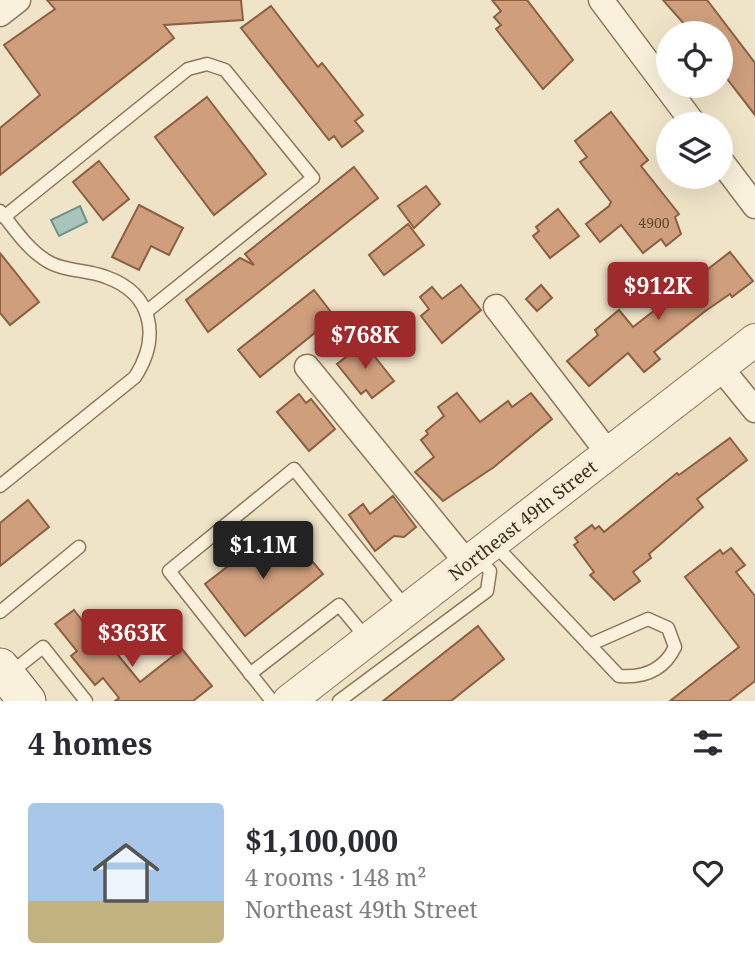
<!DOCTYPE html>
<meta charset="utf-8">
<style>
body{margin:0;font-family:"Noto Serif",serif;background:#f7f7f7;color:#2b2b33;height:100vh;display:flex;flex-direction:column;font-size:26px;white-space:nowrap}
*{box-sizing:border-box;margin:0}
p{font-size:23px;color:#7c7c81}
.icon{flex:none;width:38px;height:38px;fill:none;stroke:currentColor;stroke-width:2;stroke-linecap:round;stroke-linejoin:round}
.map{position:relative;height:701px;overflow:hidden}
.sheet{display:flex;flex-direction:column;background:#fff;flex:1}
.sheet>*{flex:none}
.tools{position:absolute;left:656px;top:21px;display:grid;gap:14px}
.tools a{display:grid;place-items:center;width:77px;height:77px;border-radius:50%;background:#fff;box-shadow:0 7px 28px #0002;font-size:35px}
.price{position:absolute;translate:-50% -60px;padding:0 16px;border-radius:7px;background:#9e2a2b;color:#fff;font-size:23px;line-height:46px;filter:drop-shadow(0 2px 4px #0008)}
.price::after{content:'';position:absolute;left:50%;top:42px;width:21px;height:16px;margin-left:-10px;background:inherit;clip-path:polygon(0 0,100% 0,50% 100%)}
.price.on{background:#222;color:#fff}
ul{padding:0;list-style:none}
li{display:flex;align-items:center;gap:21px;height:175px;padding:0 28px}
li+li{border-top:2px solid #e1e1e2}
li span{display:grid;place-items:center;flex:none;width:196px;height:140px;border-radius:7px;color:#555}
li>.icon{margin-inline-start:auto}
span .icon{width:84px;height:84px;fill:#fffc;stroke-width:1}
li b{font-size:30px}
h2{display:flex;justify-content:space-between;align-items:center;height:84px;padding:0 28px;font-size:30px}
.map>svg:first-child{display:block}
.water{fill:#a9c4bc;stroke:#6f938a;stroke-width:2}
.building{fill:#cf9f7d;stroke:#8d5f41;stroke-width:2}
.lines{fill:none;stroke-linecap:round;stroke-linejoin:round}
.service-casing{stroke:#8d765c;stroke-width:15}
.minor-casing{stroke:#8d765c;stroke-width:27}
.tertiary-casing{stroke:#8d765c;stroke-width:34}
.secondary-casing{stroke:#6f573f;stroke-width:39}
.service{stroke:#faf1dc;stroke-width:12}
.minor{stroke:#faf1dc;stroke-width:24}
.tertiary{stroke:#faf1dc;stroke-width:32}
.secondary{stroke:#faf1dc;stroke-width:37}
.labels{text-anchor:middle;stroke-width:6;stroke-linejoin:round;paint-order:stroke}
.number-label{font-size:14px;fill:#624a37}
.street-label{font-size:18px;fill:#3d2e20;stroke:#f7eed8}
</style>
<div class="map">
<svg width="755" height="701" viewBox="0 0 755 701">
<rect width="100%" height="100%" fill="#f0e4c8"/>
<path class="water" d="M80,206L87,222L59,236L51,220Z"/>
<g class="building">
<path d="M47,0H241L243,20L164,25L174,38L0,175V128L40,95L4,45L55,9Z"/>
<path d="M492,0H527L573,60L543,89L496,29L501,25L494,17L501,11Z"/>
<path d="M663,0H707L755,63V115L721,71V33H692Z"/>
<path d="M271,6L318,67L322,63L363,115L355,121L363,131L342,147L334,136L329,140L241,28Z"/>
<path d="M207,97L266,174L214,215L155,137Z"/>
<path d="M611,112L648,160L641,166L679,214L675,217L681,234L666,246L661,239L643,253L621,225L600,242L586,224L609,206L611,202L580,162L587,157L575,141Z"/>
<path d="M99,161L129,199L103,220L73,182Z"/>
<path d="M354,167L378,198L208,332L186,300L240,258L254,265L245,254Z"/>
<path d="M426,186L440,204L414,228L398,206Z"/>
<path d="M139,205L183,228L169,255L151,246L139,270L112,257Z"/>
<path d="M558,209L579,236L550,258L533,236L539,231L536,227Z"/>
<path d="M408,224L424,245L384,275L369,255Z"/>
<path d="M730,252L753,281L732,297L730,294L704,312L654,352L660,359L644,372L628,353L589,386L567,361L598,335L595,330L619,310L633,327Z"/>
<path d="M0,253L39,302L10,325L0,313Z"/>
<path d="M461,285L481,310L442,343L421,316L429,309L420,297L432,287L442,299Z"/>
<path d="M541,285L552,298L537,311L526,299Z"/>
<path d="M314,290L331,312L323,318L327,323L260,377L238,350Z"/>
<path d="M364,343L394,381L372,398L366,390L361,394L337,364Z"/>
<path d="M457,393L480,422L508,401L512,407L531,393L552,419L494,467L443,501L415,472L434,457L421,440L428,434L426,431L444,416L438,407Z"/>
<path d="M299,394L306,403L311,399L335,429L309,451L277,412Z"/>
<path d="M730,438L747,460L697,499L703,507L649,554L651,558L633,572L640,581L614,600L590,575L594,572L574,545L578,542L575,538L592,525L595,529L599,526L604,532L677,473L679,475Z"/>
<path d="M393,496L416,527L404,537L394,536L375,551L349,515L363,504L370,514Z"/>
<path d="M28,500L49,527L0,566V523Z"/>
<path d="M280,526L310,564L313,562L323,574L245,636L205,584Z"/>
<path d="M731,548L745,565L736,572L755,596V681L729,701H670L739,647L685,577L720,550L723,554Z"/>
<path d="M74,610L95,637L100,633L140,682L182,649L212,686L193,701H115L119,698L103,678L95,685L71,656L77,651L55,624Z"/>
<path d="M478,626L504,659L451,701H383Z"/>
</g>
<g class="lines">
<g class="service-casing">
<g id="service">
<path d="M4,217L188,69L207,64L225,70L313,178L146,312"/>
<path d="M0,486L135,377C160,338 154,294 106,277C86,269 62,272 44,259C26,247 14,228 0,211"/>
<path d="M494,544L619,676C644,678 664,670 675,647L668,628L648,619L589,645"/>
<path d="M0,612L79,547"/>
<path d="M9,674L43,647L86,701"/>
<path d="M250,674L339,605L368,640"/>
<path d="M272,701L169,571L294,469L407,609"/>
<path d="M339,701L487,591L490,571L477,557"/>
</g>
</g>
<g class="minor-casing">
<g id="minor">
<path d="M601,0L694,124"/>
<path d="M0,14L18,0"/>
<path d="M721,161L755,206"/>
<path d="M496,307L609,454"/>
<path d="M307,367L468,564"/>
<path d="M720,367L755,410"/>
</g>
</g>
<g class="tertiary-casing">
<path id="tertiary" d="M289,701L755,340"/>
</g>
<g class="secondary-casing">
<path id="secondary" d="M0,667L27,701"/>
</g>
<use href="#service" class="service"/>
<use href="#minor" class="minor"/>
<use href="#tertiary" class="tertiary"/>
<use href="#secondary" class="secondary"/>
</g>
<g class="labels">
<g class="number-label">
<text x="654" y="228">4900</text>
</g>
<g class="street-label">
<text transform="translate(523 521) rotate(-38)" y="6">Northeast 49th Street</text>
</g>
</g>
</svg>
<div class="tools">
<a><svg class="icon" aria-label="locate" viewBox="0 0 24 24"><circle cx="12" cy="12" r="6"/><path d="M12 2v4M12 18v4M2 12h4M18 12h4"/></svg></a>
<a><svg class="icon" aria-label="layers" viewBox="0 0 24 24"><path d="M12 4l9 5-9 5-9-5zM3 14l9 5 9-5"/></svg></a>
</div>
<b class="price" style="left:658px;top:322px">$912K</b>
<b class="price" style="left:365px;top:371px">$768K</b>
<b class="price on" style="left:263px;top:581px">$1.1M</b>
<b class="price" style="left:132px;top:669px">$363K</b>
</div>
<section class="sheet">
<h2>4 homes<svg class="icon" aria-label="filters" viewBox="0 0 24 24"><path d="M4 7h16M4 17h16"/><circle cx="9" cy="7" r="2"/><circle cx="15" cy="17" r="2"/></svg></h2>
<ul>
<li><span style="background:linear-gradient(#a9c7e8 70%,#c2b280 0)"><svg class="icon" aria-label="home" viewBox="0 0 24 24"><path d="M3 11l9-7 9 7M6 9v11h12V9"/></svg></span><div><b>$1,100,000</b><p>4 rooms · 148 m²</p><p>Northeast 49th Street</p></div><svg class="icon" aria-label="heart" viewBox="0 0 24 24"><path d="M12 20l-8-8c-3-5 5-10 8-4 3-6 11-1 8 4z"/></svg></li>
</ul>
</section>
